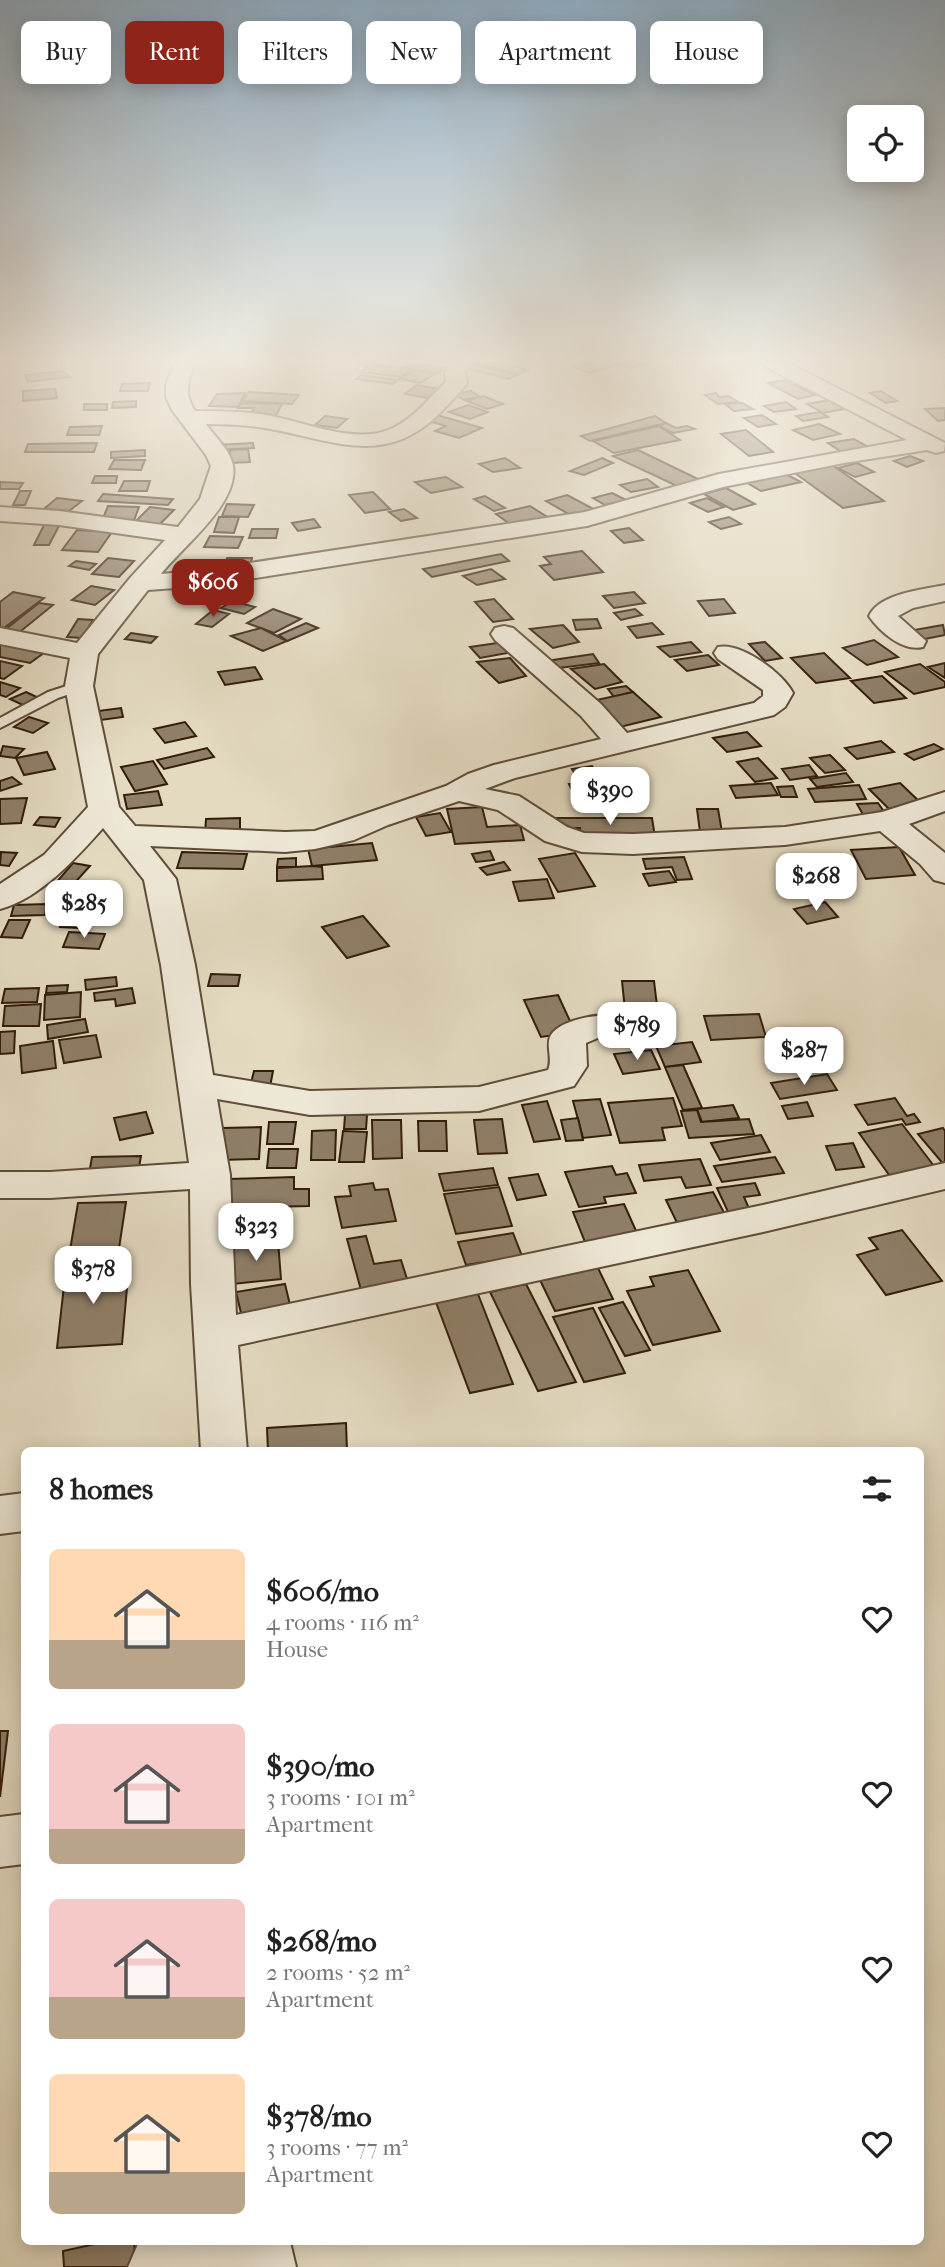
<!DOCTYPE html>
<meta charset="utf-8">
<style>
body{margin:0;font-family:"IM FELL French Canon",serif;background:#f2f2f2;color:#222;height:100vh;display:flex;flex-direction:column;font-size:26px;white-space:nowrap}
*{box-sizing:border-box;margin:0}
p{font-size:23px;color:#767676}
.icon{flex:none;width:38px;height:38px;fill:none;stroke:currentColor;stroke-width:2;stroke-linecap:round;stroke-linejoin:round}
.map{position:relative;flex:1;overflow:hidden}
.drawer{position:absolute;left:21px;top:1447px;width:903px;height:798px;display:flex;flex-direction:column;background:#fff;border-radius:10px;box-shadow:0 4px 18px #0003}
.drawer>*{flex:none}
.hud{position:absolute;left:21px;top:21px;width:903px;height:63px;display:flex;gap:14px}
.fabs{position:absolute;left:847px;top:105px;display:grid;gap:14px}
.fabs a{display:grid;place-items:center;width:77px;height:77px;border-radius:10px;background:#fff;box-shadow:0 4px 18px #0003;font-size:35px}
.price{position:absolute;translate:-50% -60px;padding:0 16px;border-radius:14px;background:#fff;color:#222;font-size:23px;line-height:46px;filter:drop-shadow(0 2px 4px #0008)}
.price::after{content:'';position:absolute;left:50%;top:42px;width:21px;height:16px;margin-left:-10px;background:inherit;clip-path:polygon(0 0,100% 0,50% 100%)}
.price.active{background:#8f2418;color:#fff}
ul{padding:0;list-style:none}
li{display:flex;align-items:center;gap:21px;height:175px;padding:0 28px}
li span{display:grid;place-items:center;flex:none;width:196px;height:140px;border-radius:10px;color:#555}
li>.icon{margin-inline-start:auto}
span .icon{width:84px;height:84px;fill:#fffc;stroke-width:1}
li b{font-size:30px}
h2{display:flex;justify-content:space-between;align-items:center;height:84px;padding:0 28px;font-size:30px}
.pill{padding:0 24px;border-radius:10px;background:#fff;box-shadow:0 4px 18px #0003;font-size:24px;line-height:63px}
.pill.active{background:#8f2418;color:#fff}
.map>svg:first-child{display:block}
.building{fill:#8f7f69;stroke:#331d0a;stroke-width:2}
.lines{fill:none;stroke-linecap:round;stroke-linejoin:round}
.lane-casing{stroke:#5f4c38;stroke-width:4}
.street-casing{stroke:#5f4c38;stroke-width:4}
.lane{fill:#ede7d6;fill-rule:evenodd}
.street{fill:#ede7d6;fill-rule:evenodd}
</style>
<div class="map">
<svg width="945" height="2267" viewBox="0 0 945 2267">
<rect width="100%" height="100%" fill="#e3dac0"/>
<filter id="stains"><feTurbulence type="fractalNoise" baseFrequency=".00286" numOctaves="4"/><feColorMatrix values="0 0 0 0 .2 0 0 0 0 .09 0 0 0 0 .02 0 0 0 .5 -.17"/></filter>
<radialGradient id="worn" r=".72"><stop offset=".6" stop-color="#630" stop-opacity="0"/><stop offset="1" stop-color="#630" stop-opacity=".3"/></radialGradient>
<g class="building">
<path d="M414,363L445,368L438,373L405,367Z"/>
<path d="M469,363L517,375L509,379L461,367Z"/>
<path d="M475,363H500L528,370L520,374Z"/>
<path d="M587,363H649L630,368L621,364L589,373L573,367Z"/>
<path d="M371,364L411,369L401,377L361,372Z"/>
<path d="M415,370L435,374L420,383L400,379Z"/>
<path d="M63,371L70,377L28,382L25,375Z"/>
<path d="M361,375L398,380L393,384L356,379Z"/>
<path d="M785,380L815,395L798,399L768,383Z"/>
<path d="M150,383L148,391H120L122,384Z"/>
<path d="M417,385L440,389L428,398L405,394Z"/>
<path d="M55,389L57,398L23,401V391Z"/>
<path d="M471,391L480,397L464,400L454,394Z"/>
<path d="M881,391L897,401L886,403L870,393Z"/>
<path d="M249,392L299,395L292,404L242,401Z"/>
<path d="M245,393L238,407L209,406L217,394Z"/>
<path d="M716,393L719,397L728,396L738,402L718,404L705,395Z"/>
<path d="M483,396L503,404L487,409L467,401Z"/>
<path d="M829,400L844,409L823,413L807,404Z"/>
<path d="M136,401V407L112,408L113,402Z"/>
<path d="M786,402L796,409L774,412L764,406Z"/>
<path d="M241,403L282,404L274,419L248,418L254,408H238Z"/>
<path d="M742,403L753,409L734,411L725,404Z"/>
<rect x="84" y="404" width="23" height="6"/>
<path d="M468,405L488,412L470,419L449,412Z"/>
<path d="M945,408V420L938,421L925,409Z"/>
<path d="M820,412L828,417L803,421L796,416Z"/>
<path d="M437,415L482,428L459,438L435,431L446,426L425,420Z"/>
<path d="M762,415L776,424L758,427L744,418Z"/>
<path d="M325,416L347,419L337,428L315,425Z"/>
<path d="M655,416L666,423L590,441L581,436Z"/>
<path d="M666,423L676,428L687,426L695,429L673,433L659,426Z"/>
<path d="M819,424L840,434L813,440L793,430Z"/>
<path d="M102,426L99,435H67L70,427Z"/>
<path d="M659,426L680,440L614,453L593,441Z"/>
<path d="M746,430L773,452L749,456L721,434Z"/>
<path d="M854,439L870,448L843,453L828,443Z"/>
<path d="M97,443L94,452H25L28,444Z"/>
<path d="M253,443L254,448L216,450V445Z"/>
<path d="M248,449L250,462L231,463L230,450Z"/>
<path d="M145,450V456L111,458V452Z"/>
<path d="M638,450L700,480L677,486L613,456Z"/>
<path d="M910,456L923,461L907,467L894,461Z"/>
<path d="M505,458L520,468L493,472L479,464Z"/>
<path d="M602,458L613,463L584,475L570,471Z"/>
<path d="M114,460H145L141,470L109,469Z"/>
<path d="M857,463L874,472L855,477L838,468Z"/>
<path d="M832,465L884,501L843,508L792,471Z"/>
<path d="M784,473L801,482L761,491L744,481Z"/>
<path d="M95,476H117L116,483H92Z"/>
<path d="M446,477L462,487L431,493L415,482Z"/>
<path d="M647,479L658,487L631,492L620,485Z"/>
<path d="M124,481H150L147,491H119Z"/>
<path d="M0,482L23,483L19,489H0Z"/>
<path d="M726,488L755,504L733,510L704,494Z"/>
<path d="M20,491H31L25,505H13Z"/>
<path d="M373,492L390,509L365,513L349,495Z"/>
<path d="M612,493L626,500L605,505L593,498Z"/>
<path d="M103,494L173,499L168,505L98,501Z"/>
<path d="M567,495L599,512L577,519L546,501Z"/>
<path d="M485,496L505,508L494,511L474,499Z"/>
<path d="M57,498L82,501L69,511L44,509Z"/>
<path d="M707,498L724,507L708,512L690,503Z"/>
<path d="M227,504L254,505L248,517L222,516Z"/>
<path d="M108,506L139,507L133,523H101Z"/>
<path d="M530,506L549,518L514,527L496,514Z"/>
<path d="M150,507L174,510L158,526L134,523Z"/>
<path d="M404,509L417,518L401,521L389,512Z"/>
<path d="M219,517H239L234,533L214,532Z"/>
<path d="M729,517L741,524L721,529L709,522Z"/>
<path d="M314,519L320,527L298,531L292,523Z"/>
<path d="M45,523L60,524L49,545H34Z"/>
<path d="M629,528L643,540L624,543L611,531Z"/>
<path d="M252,529H278L276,538H249Z"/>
<path d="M77,530L112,532L98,552L62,550Z"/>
<path d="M210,536L243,537L238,548L204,547Z"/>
<path d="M582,551L603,572L554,580L540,566L551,564L544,557Z"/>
<path d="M501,554L509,561L432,577L423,569Z"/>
<path d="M108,558L134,561L119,577L92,574Z"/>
<path d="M227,558H252L250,567H225Z"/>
<path d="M76,561L96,564L89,570L69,566Z"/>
<path d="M491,569L505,579L477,585L463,576Z"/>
<path d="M231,585L245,595L226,600L212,590Z"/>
<path d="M91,586L114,590L95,605L72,600Z"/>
<path d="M13,592L44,598L0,631V602Z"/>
<path d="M634,592L645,603L614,608L603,596Z"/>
<path d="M494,599L513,619L493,622L475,602Z"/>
<path d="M724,599L735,613L709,616L698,601Z"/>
<path d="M232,601L255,607L244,614L221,608Z"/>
<path d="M39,603L53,605L16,635L2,632Z"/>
<path d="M273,609L301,619L274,633L247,623Z"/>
<path d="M635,609L642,615L621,620L614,613Z"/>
<path d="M213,610L229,614L212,627L196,624Z"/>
<path d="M78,619L93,620L82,638L67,637Z"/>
<path d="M597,619L601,628L576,630L573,620Z"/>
<path d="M306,623L318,628L287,641L279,635Z"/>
<path d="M652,623L663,634L637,638L628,627Z"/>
<path d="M563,625L579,642L553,648L530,629Z"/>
<path d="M943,625L945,635L925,639L914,630Z"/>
<path d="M261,628L287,641L263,651L231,636Z"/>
<path d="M131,633L157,637L151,643L125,639Z"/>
<path d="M874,640L898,657L867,665L843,648Z"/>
<path d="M5,641L48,650L30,663L0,657V644Z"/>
<path d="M504,642L513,652L480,658L470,647Z"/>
<path d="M691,642L701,652L670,657L658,647Z"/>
<path d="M765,642L782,658L765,661L749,644Z"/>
<path d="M824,653L850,678L816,683L791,658Z"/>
<path d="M593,654L599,663L551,669L546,661Z"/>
<path d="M708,655L719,665L687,671L675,660Z"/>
<path d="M510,658L526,676L499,683L477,662Z"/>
<path d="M0,661L22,666L4,679L0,678Z"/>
<path d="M945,663V678L928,667Z"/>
<path d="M604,664L622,682L595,689L571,669Z"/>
<path d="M920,664L945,682V687L914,694L885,672Z"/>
<path d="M255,667L262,679L225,685L218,672Z"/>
<path d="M882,676L906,698L874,703L851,681Z"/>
<path d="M0,682L20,688L6,697L0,695Z"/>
<path d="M626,686L633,692L614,697L608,689Z"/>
<path d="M26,692L43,700L27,707L10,699Z"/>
<path d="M633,692L661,717L620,727L592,701Z"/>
<path d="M121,708L123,717L101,720L98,711Z"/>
<path d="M29,717L48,723L33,733L14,727Z"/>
<path d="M185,722L196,736L165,743L154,729Z"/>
<path d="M747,732L761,746L727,752L713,738Z"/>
<path d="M881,741L894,752L857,759L845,748Z"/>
<path d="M934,744L943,749L914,760L905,754Z"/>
<path d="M3,746L24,749L15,758L0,756Z"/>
<path d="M207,748L214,757L164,769L157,760Z"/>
<path d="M47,752L55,769L24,775L16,758Z"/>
<path d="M830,755L845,770L825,773L810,758Z"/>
<path d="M758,758L777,778L755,782L737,762Z"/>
<path d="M153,761L167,784L135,791L121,767Z"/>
<path d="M809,765L817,776L790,780L782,769Z"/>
<path d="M592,766L598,777L578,779L572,769Z"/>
<path d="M846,773L853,782L817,787L810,779Z"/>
<path d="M12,777L21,784L0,791V781Z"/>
<path d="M595,781L606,802L579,805L569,784Z"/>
<path d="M771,783L778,795L736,798L730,786Z"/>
<path d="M900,783L924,806L892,812L869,789Z"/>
<path d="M859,785L866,799L815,802L808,789Z"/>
<path d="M793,786L797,797H781L777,787Z"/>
<path d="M158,791L162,805L127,809L124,795Z"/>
<path d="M27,798L21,823L0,824V799Z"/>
<path d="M878,803L887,816L865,818L857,804Z"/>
<path d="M482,807L487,827L520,825L524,840L455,844L447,809Z"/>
<path d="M697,809H718L722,832H700Z"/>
<path d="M440,813L451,832L426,836L416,817Z"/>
<path d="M40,817L60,818L55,827L34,825Z"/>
<path d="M240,818V832L205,834L206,819Z"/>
<path d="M556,818H652L655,837L581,838L580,828H557Z"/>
<path d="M372,843L377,860L312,866L308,849Z"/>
<path d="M899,847L915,875L866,879L851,850Z"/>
<path d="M490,851L494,860L476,862L472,854Z"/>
<path d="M1,852L17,853L9,866L0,865Z"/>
<path d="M182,852L247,854L243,869L177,868Z"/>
<path d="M575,853L595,886L558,892L539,859Z"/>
<path d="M684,857L692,879L677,880L672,867L646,869L643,859Z"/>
<path d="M296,858V867H277L278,859Z"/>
<path d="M504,862L510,870L487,875L480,868Z"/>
<path d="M73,863L90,866L70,888L54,885Z"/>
<path d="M312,866L322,867L323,879L277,881V868Z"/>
<path d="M669,871L676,882L649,886L643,874Z"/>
<path d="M547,879L554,898L519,901L513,882Z"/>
<path d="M825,902L838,917L807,924L794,909Z"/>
<path d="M47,904L45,915L11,916L14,905Z"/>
<path d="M68,909L87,910L79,928L60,927Z"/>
<path d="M363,916L389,946L347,958L322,927Z"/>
<path d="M9,920H30L22,938L1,937Z"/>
<path d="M69,932L105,934L99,949L63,947Z"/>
<path d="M211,974L240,975L238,986H208Z"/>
<path d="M116,977L117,986L86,990L85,980Z"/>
<path d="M622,981H654L661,1039H628Z"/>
<path d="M68,985L67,992L46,993L47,986Z"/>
<path d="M39,988L37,1002L2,1003L5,989Z"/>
<path d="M132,988L135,1003L116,1006L115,999L95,1001L94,993Z"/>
<path d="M81,992L80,1017L44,1020L45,995Z"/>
<path d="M558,995L575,1032L541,1037L524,1000Z"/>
<path d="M41,1004L39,1026H3L5,1006Z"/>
<path d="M759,1014L766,1037L711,1040L704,1016Z"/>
<path d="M85,1019L88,1032L48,1039L47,1025Z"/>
<path d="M15,1031L14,1053L0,1054V1032Z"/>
<path d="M96,1035L101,1057L64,1063L59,1040Z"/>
<path d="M53,1041L56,1068L22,1073L20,1046Z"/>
<path d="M692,1042L701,1062L665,1067L656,1046Z"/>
<path d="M651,1050L660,1069L623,1074L614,1054Z"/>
<path d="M683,1065L702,1108L683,1110L665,1067Z"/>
<path d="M254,1071H273L270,1087H250Z"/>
<path d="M827,1074L837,1090L780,1099L771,1083Z"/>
<path d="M673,1098L682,1126L662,1128L665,1140L620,1143L608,1103Z"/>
<path d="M895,1098L907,1116L914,1114L920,1122L906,1125L902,1119L868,1125L855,1105Z"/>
<path d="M600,1099L611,1135L583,1138L573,1101Z"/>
<path d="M547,1101L560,1139L534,1142L522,1105Z"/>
<path d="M807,1102L813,1116L788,1119L782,1106Z"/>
<path d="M733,1105L739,1118L702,1122L697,1109Z"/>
<path d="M697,1110L701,1122L749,1119L754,1134L689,1138L681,1111Z"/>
<path d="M146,1112L153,1133L120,1140L114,1118Z"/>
<path d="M345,1115H367L366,1129H344Z"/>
<path d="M578,1118L583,1140L566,1141L561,1120Z"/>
<path d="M502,1119L507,1153L478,1154L474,1120Z"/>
<path d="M372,1120H401L402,1158L373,1159Z"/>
<path d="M418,1121H446L447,1151H419Z"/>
<path d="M269,1122H296L293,1144H267Z"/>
<path d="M902,1124L937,1170L892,1179L859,1133Z"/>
<path d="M261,1127L259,1159L219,1160L222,1128Z"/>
<path d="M943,1128L945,1131V1166L918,1134Z"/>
<path d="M336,1130L335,1160H311L312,1131Z"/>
<path d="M343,1131L367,1132L364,1162H339Z"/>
<path d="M761,1135L770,1152L720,1160L711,1143Z"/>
<path d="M853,1143L864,1167L836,1170L826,1146Z"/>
<path d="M269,1149H298L296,1168H267Z"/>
<path d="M141,1156L137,1179L88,1180L92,1157Z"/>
<path d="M775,1157L784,1173L722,1182L714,1166Z"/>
<path d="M700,1159L711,1185L686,1188L681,1177L644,1181L639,1165Z"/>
<path d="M612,1166L616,1175L627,1173L636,1193L604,1197L606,1203L579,1207L565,1172Z"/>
<path d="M493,1168L498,1185L444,1191L439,1174Z"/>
<path d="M538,1174L546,1195L517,1200L509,1178Z"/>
<path d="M294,1177V1189H309V1206L225,1208L228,1179Z"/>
<path d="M373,1183L375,1190L388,1189L396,1221L342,1228L335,1197L351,1196L349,1186Z"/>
<path d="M755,1183L760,1195L744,1197L750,1211L729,1214L717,1188Z"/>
<path d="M499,1187L512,1226L456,1234L444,1194Z"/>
<path d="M713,1192L728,1220L680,1229L666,1200Z"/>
<path d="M126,1202L118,1255L69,1256L78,1203Z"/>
<path d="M624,1204L637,1233L585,1242L573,1212Z"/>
<path d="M902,1230L942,1281L886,1295L857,1255L878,1249L869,1238Z"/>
<path d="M513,1233L522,1256L466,1265L458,1242Z"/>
<path d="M366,1236L374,1264L401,1260L408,1282L361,1290L347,1239Z"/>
<path d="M278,1241L281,1279L233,1284L231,1246Z"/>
<path d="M129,1265L122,1344L57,1348L66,1268Z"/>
<path d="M597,1266L613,1299L555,1311L539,1278Z"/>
<path d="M688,1270L720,1331L653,1345L627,1291L654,1286L650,1277Z"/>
<path d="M285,1284L291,1309L242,1317L236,1292Z"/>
<path d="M526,1284L576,1382L538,1391L490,1292Z"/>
<path d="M476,1289L513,1384L470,1393L434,1297Z"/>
<path d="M623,1302L650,1350L625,1356L599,1308Z"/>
<path d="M593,1308L625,1373L584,1382L553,1317Z"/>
<path d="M346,1423L347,1451H268L267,1428Z"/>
<path d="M0,1731H8L0,1797Z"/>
<path d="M104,2242H134L136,2264L126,2267H64L63,2251Z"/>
</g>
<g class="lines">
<g class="lane-casing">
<path id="lane" d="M79,682L86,686L84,689L58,698L0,728V718L48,692Z"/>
</g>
<g class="street-casing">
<g id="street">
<path d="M174,363H194C188,382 184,394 195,411C219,411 243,411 266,415C303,421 351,444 388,430C412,421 428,399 446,382L445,372L450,363H470L465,372L467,383C460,393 450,402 442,411C386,468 337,441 270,429C249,425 227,424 206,424C214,436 231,451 233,466C239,504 182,547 161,574L204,570L585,512L719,474L907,440L766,367L763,363H788L945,443L944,451L936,453L927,450L844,463L723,487L587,526L204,586L148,590L98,654L93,686L119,807L135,826L285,832L315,831L446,786L468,774L494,765L601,739L581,716L495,640L491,634L495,628L504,626L513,628L601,704L627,733L754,703L763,696V690L718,659L714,653L718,647C741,642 783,673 793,693L785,707L774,715L515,778L485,789L519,796L567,827L584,833L633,834L785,827L882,812L945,792V811L909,824L945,853V883L934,880L920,864L880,831L785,845L633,854L582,852L545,841L498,810L459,801L388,825L354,840L315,849L285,852L150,846L176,879L195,965L213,1075L310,1091L479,1087L548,1070C553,1059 546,1047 550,1037C556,1021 598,1013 612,1016L617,1024L612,1032L586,1043L587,1066L574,1086L479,1111L310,1115L217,1099L230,1175L236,1315L763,1205L945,1163V1189L763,1232L238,1345L247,1451H201L191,1284L190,1189L50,1198H0V1172H50L189,1163L161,965L144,880L103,828C77,857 40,899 0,909V884L44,855L88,807L65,686L70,658L0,644V628L77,643L130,578L165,540L59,525L0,521V507L59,511L178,527L200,499L211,466L206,455L172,410L166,397V385Z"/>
<path d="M945,585V601L913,608L898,616L926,641L923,647C903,652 880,632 869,616C880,593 922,590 945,585Z"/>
<path d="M24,1493V1531L0,1534V1496Z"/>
<path d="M24,1814V1864L0,1867V1817Z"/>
<path d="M143,2242H290L296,2267H128L138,2244Z"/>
</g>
</g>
<use href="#lane" class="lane"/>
<use href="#street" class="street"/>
</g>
<linearGradient id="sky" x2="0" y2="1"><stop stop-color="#8eaabf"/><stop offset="0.53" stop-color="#f2eee3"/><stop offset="1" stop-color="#f2eee3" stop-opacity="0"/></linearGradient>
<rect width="945" height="680" fill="url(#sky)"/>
<rect width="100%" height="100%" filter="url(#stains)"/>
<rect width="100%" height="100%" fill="url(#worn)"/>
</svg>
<div class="fabs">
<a><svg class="icon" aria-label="locate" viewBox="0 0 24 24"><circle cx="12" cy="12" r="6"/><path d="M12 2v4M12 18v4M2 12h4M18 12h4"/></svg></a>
</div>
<b class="price active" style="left:213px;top:619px">$606</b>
<b class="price" style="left:610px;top:827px">$390</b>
<b class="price" style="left:816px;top:913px">$268</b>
<b class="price" style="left:84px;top:940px">$285</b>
<b class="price" style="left:637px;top:1062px">$789</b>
<b class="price" style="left:804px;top:1087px">$287</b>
<b class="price" style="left:256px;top:1263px">$323</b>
<b class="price" style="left:93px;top:1306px">$378</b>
<div class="hud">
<a class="pill">Buy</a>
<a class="pill active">Rent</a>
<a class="pill">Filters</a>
<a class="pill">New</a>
<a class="pill">Apartment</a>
<a class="pill">House</a>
</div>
<section class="drawer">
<h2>8 homes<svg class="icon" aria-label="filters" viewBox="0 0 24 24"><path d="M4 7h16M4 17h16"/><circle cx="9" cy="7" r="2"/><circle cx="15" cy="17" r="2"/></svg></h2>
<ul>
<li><span style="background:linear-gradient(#ffd9b3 65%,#b9a48a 0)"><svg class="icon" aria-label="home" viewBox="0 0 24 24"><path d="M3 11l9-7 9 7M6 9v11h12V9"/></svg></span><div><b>$606/mo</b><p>4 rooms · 116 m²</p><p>House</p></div><svg class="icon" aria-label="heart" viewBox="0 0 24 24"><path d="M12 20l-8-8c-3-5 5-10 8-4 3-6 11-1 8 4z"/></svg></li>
<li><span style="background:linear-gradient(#f6c9c9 75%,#b9a48a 0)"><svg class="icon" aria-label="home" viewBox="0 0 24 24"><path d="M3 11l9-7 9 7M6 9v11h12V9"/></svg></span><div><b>$390/mo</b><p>3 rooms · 101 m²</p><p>Apartment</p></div><svg class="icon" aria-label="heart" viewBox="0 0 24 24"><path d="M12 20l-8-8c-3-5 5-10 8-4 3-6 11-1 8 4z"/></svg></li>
<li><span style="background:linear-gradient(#f6c9c9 70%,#b9a48a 0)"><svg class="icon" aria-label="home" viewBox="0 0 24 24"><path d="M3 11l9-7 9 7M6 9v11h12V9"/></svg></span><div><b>$268/mo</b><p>2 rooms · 52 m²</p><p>Apartment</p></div><svg class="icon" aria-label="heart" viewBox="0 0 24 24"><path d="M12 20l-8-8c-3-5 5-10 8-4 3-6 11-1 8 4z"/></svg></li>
<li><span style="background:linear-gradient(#ffd9b3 70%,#b9a48a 0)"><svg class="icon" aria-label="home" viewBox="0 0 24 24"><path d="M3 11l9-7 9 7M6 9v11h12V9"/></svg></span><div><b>$378/mo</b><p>3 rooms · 77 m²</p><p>Apartment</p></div><svg class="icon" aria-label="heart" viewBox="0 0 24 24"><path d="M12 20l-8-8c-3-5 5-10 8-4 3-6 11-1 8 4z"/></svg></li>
</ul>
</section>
</div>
